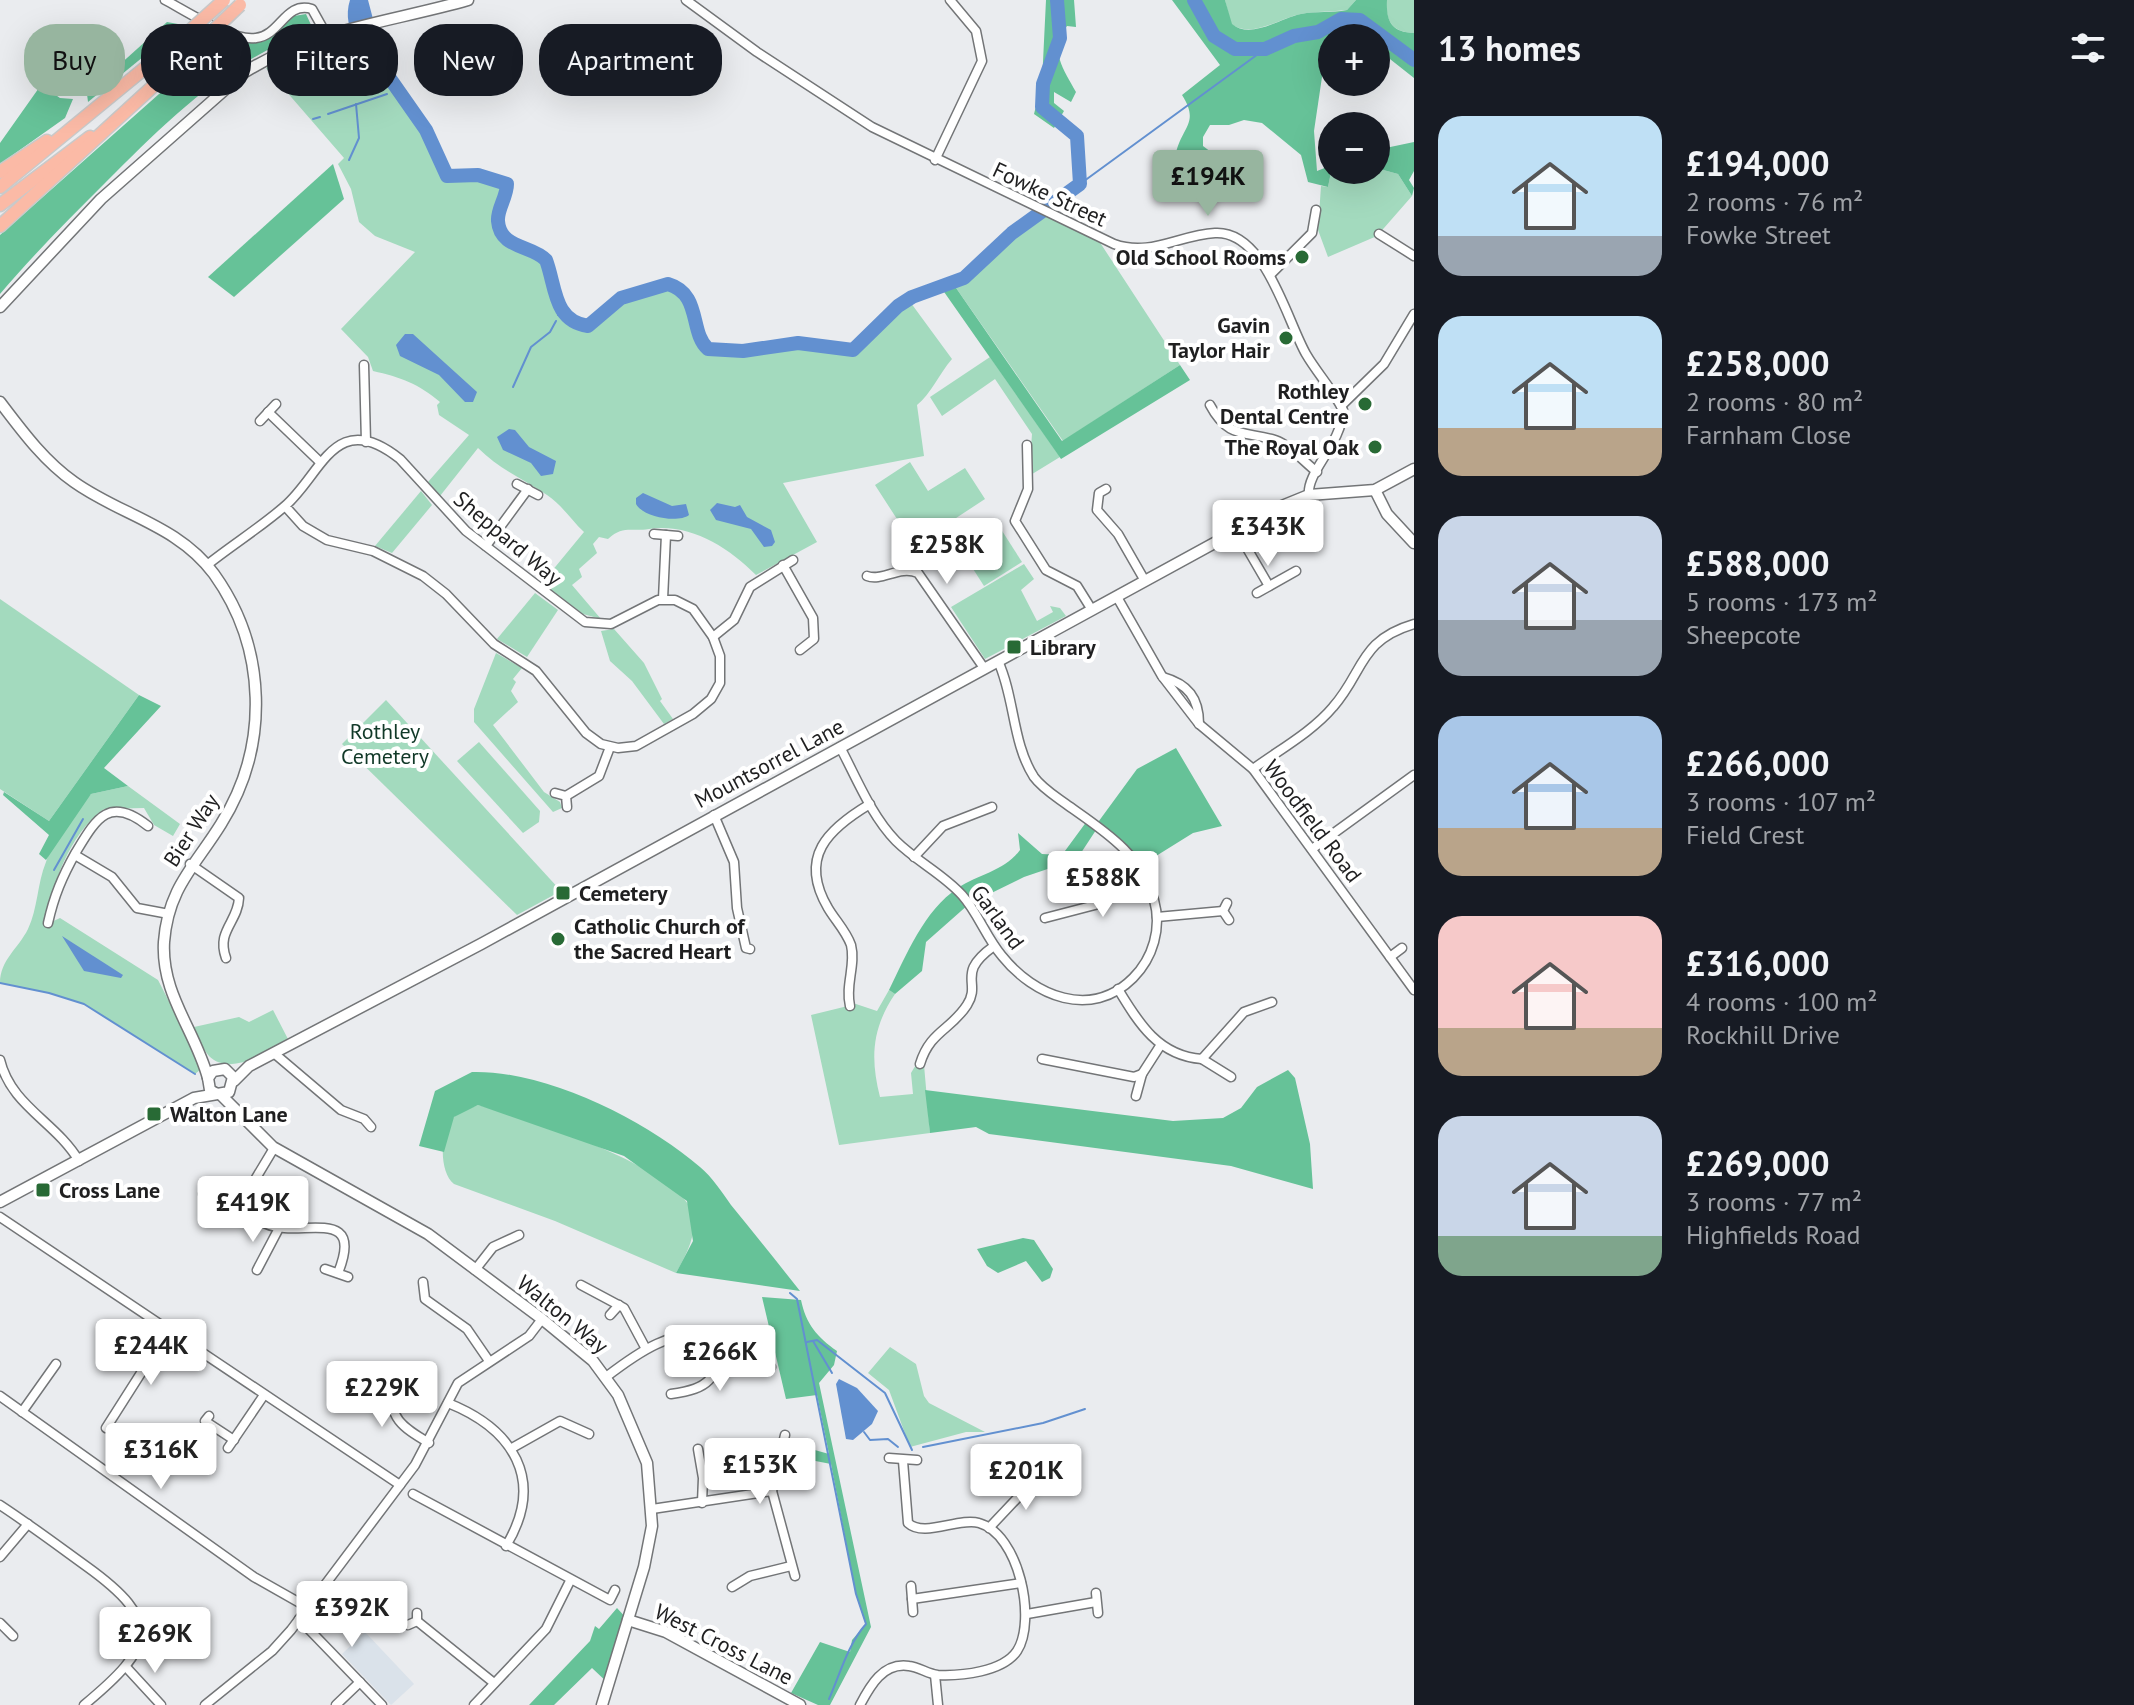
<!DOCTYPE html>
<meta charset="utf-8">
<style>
body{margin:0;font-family:"PT Sans",sans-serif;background:#20242c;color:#f1f3f6;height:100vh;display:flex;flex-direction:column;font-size:30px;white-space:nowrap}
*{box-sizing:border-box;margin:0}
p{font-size:26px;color:#9ea1a6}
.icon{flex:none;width:44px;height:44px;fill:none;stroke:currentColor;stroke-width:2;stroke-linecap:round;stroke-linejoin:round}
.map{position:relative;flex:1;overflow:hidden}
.side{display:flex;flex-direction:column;background:#171b24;width:720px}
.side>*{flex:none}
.top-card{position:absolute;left:24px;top:24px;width:760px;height:72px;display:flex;gap:16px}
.tools{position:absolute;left:1318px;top:24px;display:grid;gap:16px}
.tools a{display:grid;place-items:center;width:72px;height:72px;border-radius:50%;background:#171b24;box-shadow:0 8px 32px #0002;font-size:40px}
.price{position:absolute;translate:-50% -68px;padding:0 18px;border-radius:8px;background:#fff;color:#222;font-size:26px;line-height:52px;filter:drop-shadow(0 2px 4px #0008)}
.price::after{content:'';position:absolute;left:50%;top:48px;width:24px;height:18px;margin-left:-12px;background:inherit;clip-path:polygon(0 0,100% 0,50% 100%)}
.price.current{background:#97b59f;color:#111}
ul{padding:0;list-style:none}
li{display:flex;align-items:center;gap:24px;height:200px;padding:0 24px}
li span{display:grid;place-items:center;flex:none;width:224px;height:160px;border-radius:24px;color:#555}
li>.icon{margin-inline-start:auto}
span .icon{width:96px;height:96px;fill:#fffc;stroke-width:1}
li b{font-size:34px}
h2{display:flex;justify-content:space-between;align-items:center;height:96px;padding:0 24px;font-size:34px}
.tag{padding:0 28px;border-radius:32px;background:#171b24;box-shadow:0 8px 32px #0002;font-size:28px;line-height:72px}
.tag.current{background:#97b59f;color:#111}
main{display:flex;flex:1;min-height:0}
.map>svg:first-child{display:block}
.built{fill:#dae2ea}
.green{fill:#a3dabe}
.forest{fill:#66c298}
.water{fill:#6290d0}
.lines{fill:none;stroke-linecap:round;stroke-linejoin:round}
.stream{stroke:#6290d0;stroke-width:2}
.river{stroke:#6290d0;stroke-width:14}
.minor-casing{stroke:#737577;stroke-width:11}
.tertiary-casing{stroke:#737577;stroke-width:13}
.trunk-casing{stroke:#c9c9c9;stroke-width:15}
.minor{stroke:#fff;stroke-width:8}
.tertiary{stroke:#fff;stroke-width:10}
.trunk{stroke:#fbbaa6;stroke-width:12}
.trunk-bridge-casing{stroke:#c9c9c9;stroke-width:15;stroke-linecap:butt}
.trunk-bridge{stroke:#fbbaa6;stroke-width:12}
.poi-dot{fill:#286a35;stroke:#fff;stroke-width:3}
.labels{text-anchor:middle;stroke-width:8;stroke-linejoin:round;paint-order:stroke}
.street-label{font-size:22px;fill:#1f1f20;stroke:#fff}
.poi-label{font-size:22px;font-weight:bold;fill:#1f1f20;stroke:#fff;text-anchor:start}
.park-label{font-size:22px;fill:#113928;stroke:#fff}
</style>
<main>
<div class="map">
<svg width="1414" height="1705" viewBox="0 0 1414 1705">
<rect width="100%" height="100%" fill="#eaecef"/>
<path class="built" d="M365,1632L414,1684L391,1705L342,1654Z"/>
<g class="green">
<path d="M1225,0H1356L1347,10C1332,12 1316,11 1301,14C1280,18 1251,39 1231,24Z"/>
<path d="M1387,0H1414V33C1392,32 1385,21 1387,0Z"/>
<path d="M349,34L383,77L388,78L420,126L448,180L473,178L507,184C495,230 496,238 542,255L560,309L585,326C600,321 607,308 619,299C637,286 673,275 686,298C696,314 697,334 708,349L737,351L802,343L853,350L879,321L908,299L952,359C939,374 931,394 917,405L924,456L783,483L817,542L756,575C727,546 689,523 649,529C631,532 623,525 608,539L599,537L593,544L597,553L579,569L582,577L572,585L601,619L583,614L542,583L584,532C571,520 563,506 547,495C523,479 499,469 478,448L440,496L428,482L469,435L439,415L437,405L440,402C419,384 400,377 373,371L368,357L341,329L415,252L375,236L359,222L351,189L338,164L344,158L266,68L296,51Z"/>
<path d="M1376,168L1398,174L1412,196L1377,236L1328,257L1318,230L1321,186L1328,187L1331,172Z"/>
<path d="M1044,215L1099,241L1180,365L1063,441L954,285L976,273L1013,235Z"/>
<path d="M990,357L1060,457L1029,476L1032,434L995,379L942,416L930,397Z"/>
<path d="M910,462L928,491L965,468L985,499L950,522L952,527L917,550L875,485Z"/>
<path d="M421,491L432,505L392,553L375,546Z"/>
<path d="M997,523L1022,562L984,586L959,547Z"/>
<path d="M1024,564L1034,579L1021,590L1037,621L1053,612L1050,606L1060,608L1066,616L985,659L951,607Z"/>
<path d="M535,593L558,610L527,657L497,639Z"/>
<path d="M0,599L139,695L49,821L0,789Z"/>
<path d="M614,629L644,663L662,699L660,701L673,719L664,724L632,681L610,661L601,631Z"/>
<path d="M496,653L522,668L513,679L516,682L511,691L518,702L493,725L544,792L560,802L562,808L553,812L474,722V709Z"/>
<path d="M386,700L561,891L517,915L342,744Z"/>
<path d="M479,742L540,811L539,822L523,833L457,761Z"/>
<path d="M128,786L180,824L173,836L154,825L144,808L104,809C69,834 52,885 45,925L60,918L158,980L198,1058L200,1070L195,1074L84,1004L49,993L0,983C0,960 18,949 28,929C38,908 37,884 46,862C54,838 74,812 91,794Z"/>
<path d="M889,990L895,994C872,1028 870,1058 880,1097L913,1094L911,1073L917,1063L924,1065L930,1133L839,1145L811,1015L856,1004L877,1011Z"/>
<path d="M273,1010L289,1041C268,1052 230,1077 209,1056C201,1047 199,1037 194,1027L239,1017L249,1022Z"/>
<path d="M478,1105C524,1116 665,1164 688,1204C702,1227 687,1253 676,1273L555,1221L454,1184C439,1172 439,1132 454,1117C460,1111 471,1108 478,1105Z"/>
<path d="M890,1347L916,1364L924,1396L929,1403L985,1432H966L910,1447L889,1390L868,1373Z"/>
</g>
<g class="forest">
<path d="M1046,0H1074L1076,27L1067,26C1048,50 1064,70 1076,92L1071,102L1054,92V103L1064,111L1054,128L1034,114L1042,82Z"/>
<path d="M1172,0H1225L1232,24C1251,40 1280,18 1301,14C1316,11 1332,13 1347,10L1356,0H1387C1386,21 1391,32 1414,33V78L1376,48V38H1363L1356,33L1332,38V47L1326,50L1314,131L1317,171L1332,165V170H1338L1331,172L1328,187L1308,182L1301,155L1262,123L1244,120L1229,125H1210L1203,137V146L1219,158L1220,165L1208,173L1176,153C1182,127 1200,123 1182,95L1220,65Z"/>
<path d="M306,14L312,27L308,33C227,60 165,123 106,182C70,218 34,254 0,294V235L212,47L265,41L294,16Z"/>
<path d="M167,22L178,24L171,34L88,102L87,94Z"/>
<path d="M41,85L60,98L73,99L65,118L0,164V143Z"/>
<path d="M1414,142V171L1409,180L1414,188L1412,196L1398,174L1376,168V150Z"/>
<path d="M333,164L344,199L234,297L208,277Z"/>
<path d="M954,285L1062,441L1180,365L1190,380L1061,459L942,289Z"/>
<path d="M139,695L161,706L104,768L128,786L91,794L46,860L39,854L49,835L3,795L4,792L49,821Z"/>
<path d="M1176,748L1222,826L1193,833L1140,866L1098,827L1077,859L1024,877L969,904L926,942L922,971L895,994L889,990C906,956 924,910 958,888C979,874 1005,871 1020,850L1018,833L1042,854L1062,855L1087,821L1096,825L1137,769Z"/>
<path d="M1288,1070L1295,1078L1310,1144L1313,1189L1231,1166L989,1134L976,1127L930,1133L925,1090L1173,1121L1223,1118L1241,1108L1257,1087Z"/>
<path d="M472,1072C546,1070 645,1120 700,1167C712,1177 722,1192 731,1205C754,1233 777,1262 800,1291L676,1273L693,1241L687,1201L624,1156L478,1105L454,1117L444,1152L419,1146L435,1091Z"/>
<path d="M1023,1238L1034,1240L1053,1269L1050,1278L1042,1282L1026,1261L998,1273L987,1266L977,1249Z"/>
<path d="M762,1297L801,1300C806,1324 817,1337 837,1351L834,1365L819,1383L871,1627L830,1705H818L791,1693L820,1642L850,1652L852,1640L866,1624L856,1594L831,1464L800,1458L797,1445L829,1454L817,1395L786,1399Z"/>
<path d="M617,1608L628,1620L609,1684L592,1668L554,1705H529L590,1641L595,1626L599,1629Z"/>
</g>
<g class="water">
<path d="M350,0H368L373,19V47L390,73L384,77C366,53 340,32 350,0Z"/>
<path d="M405,334H413L477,392L473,402H465L439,375L400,356L396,345Z"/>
<path d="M509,429L515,430L529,447L556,461L553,474L541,476L531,463L503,450L497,437Z"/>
<path d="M643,493L672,506L686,504L689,515C679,523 644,518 636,504V498Z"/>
<path d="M717,503L735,507L740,505L747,517L771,530L775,542L772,546L764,547L751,529L716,520L710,510Z"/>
<path d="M62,936L123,975L121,978L84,971Z"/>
<path d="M839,1379L857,1388L878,1411L872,1424L853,1440L846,1439L836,1384Z"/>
</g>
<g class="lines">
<g class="stream">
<path d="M328,114L387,94"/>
<path d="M313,119L320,117"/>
<path d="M349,160L359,138L356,104"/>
<path d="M1080,184L1265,49"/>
<path d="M558,315L560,309"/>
<path d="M513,387L531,347L550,332L556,321"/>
<path d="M54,870L83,819"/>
<path d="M0,983L49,993L84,1004L195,1074"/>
<path d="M790,1293L797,1299L856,1594L866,1624C848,1644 840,1674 829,1699"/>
<path d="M813,1341L832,1373"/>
<path d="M807,1342L817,1340L885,1393L912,1450"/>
<path d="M864,1432L870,1440L888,1439L898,1447"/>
<path d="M923,1447L1043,1423L1085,1409"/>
</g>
<g class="river">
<path d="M1194,0L1214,36L1235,49H1265L1294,36L1318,32L1341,19L1360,20L1414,60"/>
<path d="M377,60L426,130L447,176L478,175L507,184C507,197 497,209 498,221C500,249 532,245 546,260C556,286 553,321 588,326L621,298L668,284C702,294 689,332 708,349L743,351L798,343L853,350L898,306L912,297L964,278L1012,233L1080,184L1077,136L1042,107L1043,84L1060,38L1057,0"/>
</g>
<g class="minor-casing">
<g id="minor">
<path d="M165,0C186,11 233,42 256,38C281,35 285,1 312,9L326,34"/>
<path d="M686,0L757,52L872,127L1114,244C1150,257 1179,235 1215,233C1265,230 1287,321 1306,354C1317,373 1333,390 1343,410C1342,444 1306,472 1309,495"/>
<path d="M935,160L982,61L976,31L950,0"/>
<path d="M1379,234L1414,256"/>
<path d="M1271,274L1312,233L1316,210"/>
<path d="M364,365L366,442"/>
<path d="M1210,405C1228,439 1245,431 1275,440C1290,445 1304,462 1317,472"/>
<path d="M1341,406L1384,364L1414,314"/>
<path d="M268,412L319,461"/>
<path d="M260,421L276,404"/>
<path d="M1027,445L1028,489L1015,521L1046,570L1077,586L1092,610"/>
<path d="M517,484L538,495"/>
<path d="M1106,489L1099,493L1097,510L1118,534L1145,581"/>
<path d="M1237,531L1269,586"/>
<path d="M654,534L678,536"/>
<path d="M486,546L528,489"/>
<path d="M207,565C232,545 261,527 285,506C322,474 335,407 400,459L466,531L585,622L611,624L658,600H675L693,609L713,637L720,656V683L711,699L693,714L636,746L618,748L601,744L586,733L536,671L494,644L446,594L423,576L373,551L327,540L303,526L285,506"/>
<path d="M783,565L813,618L814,639L800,650"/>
<path d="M867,576C882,582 899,565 918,573L984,668"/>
<path d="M1257,593L1296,571"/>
<path d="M1117,597L1162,676L1199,724L1253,769L1414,990"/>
<path d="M663,599L666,535"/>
<path d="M713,637L734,620L750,587L793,560"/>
<path d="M1163,677C1188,684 1199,698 1199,724"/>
<path d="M840,747C857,779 871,815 896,841C916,861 943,874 962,895C978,913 986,937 1002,956C1034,996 1091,1020 1133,978C1153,958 1162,928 1154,900C1141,853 1104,831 1066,804C1055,796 1042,788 1034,777C1012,743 1015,698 998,661"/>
<path d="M1253,769C1279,750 1312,732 1333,707C1364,672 1359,640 1414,624"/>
<path d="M555,793L566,796L567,807"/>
<path d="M566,796L599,776L610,747"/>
<path d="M714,815L734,862L737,908L746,948L750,949"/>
<path d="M1312,849L1414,775"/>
<path d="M75,855L112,877L137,908L169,914"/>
<path d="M914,857L943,826L992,807"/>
<path d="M190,864L239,898C238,922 216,931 226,958"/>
<path d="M1227,903L1223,911L1229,920"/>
<path d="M1157,917L1223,911"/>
<path d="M1045,918L1095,905L1116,890L1145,878"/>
<path d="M48,923C54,896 62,877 76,852C96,819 109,795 148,826"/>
<path d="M1390,957L1402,948"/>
<path d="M1118,989C1139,1024 1159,1056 1202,1059L1244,1012L1272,1002"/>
<path d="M850,1006C845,985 856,965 851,945C846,931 835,920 828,908C798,857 828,829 870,804"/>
<path d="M275,1054L341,1110L364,1119L371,1127"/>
<path d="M1042,1059L1134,1077L1142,1074L1160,1046"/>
<path d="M1202,1059L1231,1077"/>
<path d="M0,1060C11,1106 56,1122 79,1161"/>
<path d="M920,1064C930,1031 951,1030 967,1005C982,982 955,974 994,946"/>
<path d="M1136,1096L1142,1074"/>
<path d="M274,1148L250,1188C245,1273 375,1181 338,1273"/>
<path d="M203,1194L219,1184L250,1188"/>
<path d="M0,1217L400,1485"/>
<path d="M325,1269L348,1277"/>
<path d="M257,1270L278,1230"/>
<path d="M475,1270L493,1247L519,1235"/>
<path d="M423,1282L425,1299L467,1329L489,1361"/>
<path d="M581,1285L624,1308L646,1349"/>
<path d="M610,1315L619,1305"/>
<path d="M606,1377C636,1354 675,1325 715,1338C735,1345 748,1359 771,1367"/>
<path d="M386,1380L392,1385L401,1384"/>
<path d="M392,1385C388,1418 402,1427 429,1443"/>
<path d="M671,1394C711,1388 714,1380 725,1343"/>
<path d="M0,1396L254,1577L307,1607"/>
<path d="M448,1403C513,1429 546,1480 506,1546"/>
<path d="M22,1412L56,1364"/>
<path d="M209,1416L205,1421L234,1440"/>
<path d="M106,1428L169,1329"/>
<path d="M785,1435L772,1491L795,1576"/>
<path d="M228,1448L264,1395"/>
<path d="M512,1448L560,1421L589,1434"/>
<path d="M698,1449L703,1478L702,1503"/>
<path d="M889,1458L917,1460"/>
<path d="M1032,1467L1049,1485"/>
<path d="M413,1494L610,1600L615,1590"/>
<path d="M0,1505C29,1524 57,1545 86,1566C164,1622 154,1647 84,1705"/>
<path d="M652,1509L772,1491"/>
<path d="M989,1528L1039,1475"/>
<path d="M0,1557L28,1524"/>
<path d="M911,1586L913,1612"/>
<path d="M732,1587L750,1576L791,1566"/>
<path d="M1096,1593L1098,1613"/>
<path d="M912,1599L1021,1583"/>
<path d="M1027,1614L1096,1602"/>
<path d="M299,1619L382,1705"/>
<path d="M417,1621L494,1683"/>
<path d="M0,1623L13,1636"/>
<path d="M408,1625L417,1621V1613"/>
<path d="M140,1634L165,1633L188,1613"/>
<path d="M126,1667L161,1705"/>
<path d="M935,1675L938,1705"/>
<path d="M205,1705L272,1651L291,1630L415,1465L458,1383L529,1336L542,1319"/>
<path d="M336,1705L360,1682"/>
<path d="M474,1705L546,1629L570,1581"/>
<path d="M860,1705C870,1686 883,1662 909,1666C919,1667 928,1674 938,1675C961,1676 1003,1672 1017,1651C1037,1620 1019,1534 979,1523C959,1517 924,1538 908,1523L903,1461"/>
</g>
</g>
<g class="tertiary-casing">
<g id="tertiary">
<path d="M0,307L101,199L245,72C314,29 391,22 468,0"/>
<path d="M0,402C22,431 44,461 74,482C120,515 178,525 214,574C267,648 270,746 221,824C195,866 168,888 164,942C161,994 195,1030 208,1078"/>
<path d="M1375,490L1387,514L1414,543"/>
<path d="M234,1081L249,1066L481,944L1282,506L1309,495L1375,490L1414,469"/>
<path d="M221,1095L273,1147L428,1234L542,1319L593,1361L618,1395L647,1463L652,1526L644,1567L602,1705"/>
<path d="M0,1202L194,1098L229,1092L233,1077L225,1069L213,1071L208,1078L210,1090L217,1094"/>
<path d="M628,1620L666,1632L800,1705"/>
</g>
</g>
<g class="trunk-casing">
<g id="trunk">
<path d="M0,172L47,141"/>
<path d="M0,187L184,36"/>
<path d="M0,205L90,137"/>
<path d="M0,226L195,48"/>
</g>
</g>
<use href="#minor" class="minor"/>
<use href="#tertiary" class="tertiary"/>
<use href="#trunk" class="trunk"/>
<g class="trunk-bridge-casing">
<g id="trunk-bridge">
<path d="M184,36L224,0"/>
<path d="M195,48L240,5"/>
</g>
</g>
<use href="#trunk-bridge" class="trunk-bridge"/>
</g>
<g class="poi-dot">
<circle cx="1302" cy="257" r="8"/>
<circle cx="1286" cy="338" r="8"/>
<circle cx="1365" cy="404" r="8"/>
<circle cx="1375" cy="447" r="8"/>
<rect x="1006" y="639" width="16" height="16" rx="4"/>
<rect x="555" y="885" width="16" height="16" rx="4"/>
<circle cx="558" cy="939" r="8"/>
<rect x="146" y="1106" width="16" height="16" rx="4"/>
<rect x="35" y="1182" width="16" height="16" rx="4"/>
</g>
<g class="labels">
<g class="street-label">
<text transform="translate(1050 194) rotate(25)" y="8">Fowke Street</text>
<text transform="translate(508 538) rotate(40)" y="8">Sheppard Way</text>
<text transform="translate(769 763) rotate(-28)" y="8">Mountsorrel Lane</text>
<text transform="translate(1313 821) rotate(53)" y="8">Woodfield Road</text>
<text transform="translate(191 830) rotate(-57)" y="8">Bier Way</text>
<text transform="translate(998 917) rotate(54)" y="8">Garland</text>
<text transform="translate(563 1314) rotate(39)" y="8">Walton Way</text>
<text transform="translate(724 1644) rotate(27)" y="8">West Cross Lane</text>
</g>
<g class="poi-label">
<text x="1286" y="265" text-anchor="end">Old School Rooms</text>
<text x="1270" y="333" text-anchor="end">Gavin<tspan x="1270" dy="25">Taylor Hair</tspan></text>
<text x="1349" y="399" text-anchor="end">Rothley<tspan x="1349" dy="25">Dental Centre</tspan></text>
<text x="1359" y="455" text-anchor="end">The Royal Oak</text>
<text x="1030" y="655">Library</text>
<text x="579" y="901">Cemetery</text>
<text x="574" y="934">Catholic Church of<tspan x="574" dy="25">the Sacred Heart</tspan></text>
<text x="170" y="1122">Walton Lane</text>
<text x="59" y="1198">Cross Lane</text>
</g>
<g class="park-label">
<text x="385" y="739">Rothley<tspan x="385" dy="25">Cemetery</tspan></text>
</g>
</g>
</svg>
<div class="tools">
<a>+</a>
<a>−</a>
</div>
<b class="price current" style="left:1208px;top:218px">£194K</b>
<b class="price" style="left:1268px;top:568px">£343K</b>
<b class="price" style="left:947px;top:586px">£258K</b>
<b class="price" style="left:1103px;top:919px">£588K</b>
<b class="price" style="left:253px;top:1244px">£419K</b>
<b class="price" style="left:151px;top:1387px">£244K</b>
<b class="price" style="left:720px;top:1393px">£266K</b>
<b class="price" style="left:382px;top:1429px">£229K</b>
<b class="price" style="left:161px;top:1491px">£316K</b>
<b class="price" style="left:760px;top:1506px">£153K</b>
<b class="price" style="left:1026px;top:1512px">£201K</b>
<b class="price" style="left:352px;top:1649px">£392K</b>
<b class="price" style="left:155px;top:1675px">£269K</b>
<div class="top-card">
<a class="tag current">Buy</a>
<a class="tag">Rent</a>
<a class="tag">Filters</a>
<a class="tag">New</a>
<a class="tag">Apartment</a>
</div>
</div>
<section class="side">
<h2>13 homes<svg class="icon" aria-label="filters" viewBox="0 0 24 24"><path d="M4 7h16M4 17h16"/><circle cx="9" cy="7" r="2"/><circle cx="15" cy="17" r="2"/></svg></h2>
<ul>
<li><span style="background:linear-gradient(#bfe0f5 75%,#9aa5b1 0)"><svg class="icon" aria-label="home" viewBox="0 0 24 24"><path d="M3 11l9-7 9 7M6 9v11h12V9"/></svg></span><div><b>£194,000</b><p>2 rooms · 76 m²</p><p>Fowke Street</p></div></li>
<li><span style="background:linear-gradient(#bfe0f5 70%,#b9a48a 0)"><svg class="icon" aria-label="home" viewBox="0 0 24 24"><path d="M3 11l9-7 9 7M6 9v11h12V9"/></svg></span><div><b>£258,000</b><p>2 rooms · 80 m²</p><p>Farnham Close</p></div></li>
<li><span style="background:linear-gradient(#c9d6e8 65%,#9aa5b1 0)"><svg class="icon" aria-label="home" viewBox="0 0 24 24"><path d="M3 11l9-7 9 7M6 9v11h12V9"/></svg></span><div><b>£588,000</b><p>5 rooms · 173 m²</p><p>Sheepcote</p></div></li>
<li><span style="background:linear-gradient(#a9c7e8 70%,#b9a48a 0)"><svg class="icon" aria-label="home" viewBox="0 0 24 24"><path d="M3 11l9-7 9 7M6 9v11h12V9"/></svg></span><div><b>£266,000</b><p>3 rooms · 107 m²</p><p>Field Crest</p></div></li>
<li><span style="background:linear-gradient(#f6c9c9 70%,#b9a48a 0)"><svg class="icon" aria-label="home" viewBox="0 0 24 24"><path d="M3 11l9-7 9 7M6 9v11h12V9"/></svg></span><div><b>£316,000</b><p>4 rooms · 100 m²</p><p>Rockhill Drive</p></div></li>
<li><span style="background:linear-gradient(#c9d6e8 75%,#7fa58c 0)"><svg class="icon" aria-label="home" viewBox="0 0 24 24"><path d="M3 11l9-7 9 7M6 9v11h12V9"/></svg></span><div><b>£269,000</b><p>3 rooms · 77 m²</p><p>Highfields Road</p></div></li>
</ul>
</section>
</main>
